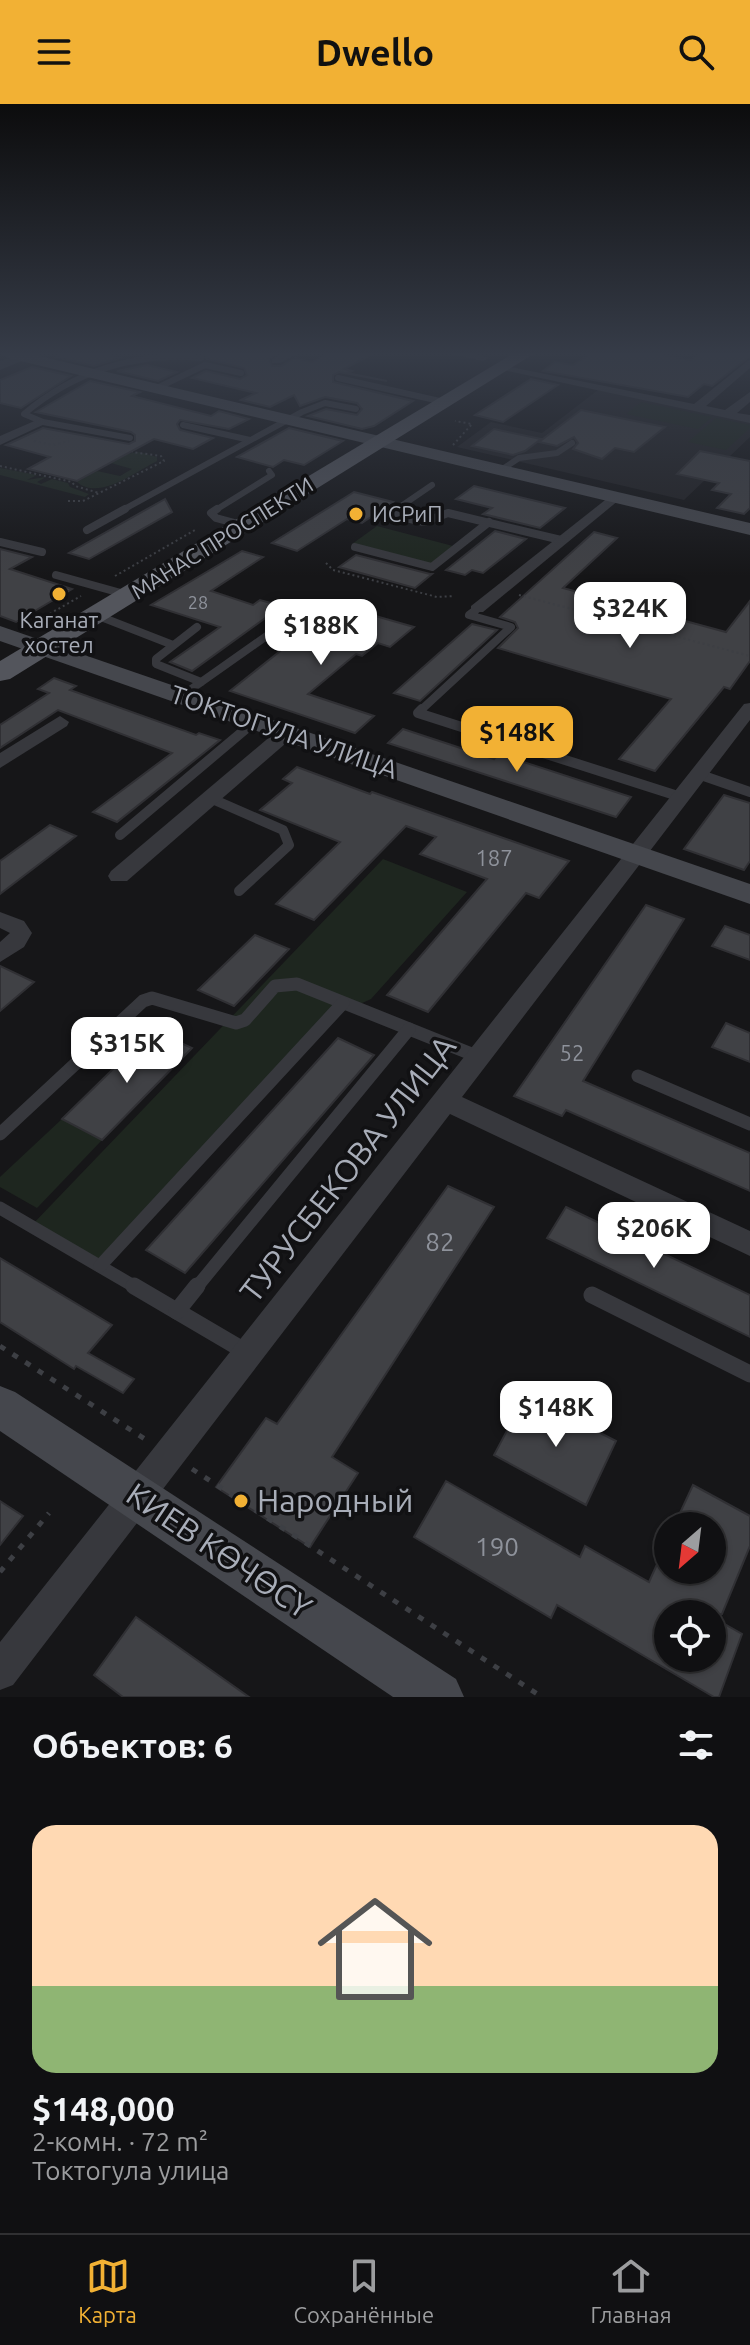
<!DOCTYPE html>
<html lang="ru">
<meta charset="utf-8">
<style>
body{margin:0;font-family:Ubuntu,sans-serif;background:#1e1e20;color:#f1f3f6;height:100vh;display:flex;flex-direction:column;font-size:30px;white-space:nowrap}
*{box-sizing:border-box;margin:0}
p{font-size:26px;color:#9c9d9f}
.icon{flex:none;width:44px;height:44px;fill:none;stroke:currentColor;stroke-width:2;stroke-linecap:round;stroke-linejoin:round}
.map{position:relative;height:1593px;overflow:hidden}
.panel{display:flex;flex-direction:column;background:#101012;flex:1}
.panel>*{flex:none}
.needle{width:52px;rotate:208deg}
.buttons{position:absolute;left:654px;top:1408px;display:grid;gap:16px}
.buttons a{display:grid;place-items:center;width:72px;height:72px;border-radius:50%;background:#101012;box-shadow:0 2px 6px #0004,0 0 0 2px #303032;font-size:40px}
.price{position:absolute;translate:-50% -68px;padding:0 18px;border-radius:16px;background:#fff;color:#222;font-size:26px;line-height:52px;filter:drop-shadow(0 2px 4px #0008)}
.price::after{content:'';position:absolute;left:50%;top:48px;width:24px;height:18px;margin-left:-12px;background:inherit;clip-path:polygon(0 0,100% 0,50% 100%)}
.price.active{background:#f2b134;color:#111}
ul{padding:0;list-style:none}
li{display:grid;align-content:center;gap:16px;height:424px;padding:0 32px}
li+li{border-top:2px solid #303032}
li span{display:grid;place-items:center;height:248px;border-radius:24px;color:#555}
li>.icon{margin-inline-start:auto}
span .icon{width:144px;height:144px;fill:#fffc;stroke-width:1}
li b{font-size:34px}
h2{display:flex;justify-content:space-between;align-items:center;height:96px;padding:0 32px;font-size:34px}
header{display:flex;justify-content:space-between;align-items:center;height:104px;padding:0 32px;background:#f2b134;color:#111;font-size:36px;font-weight:700}
.tab-bar{display:flex;justify-content:space-around;align-items:center;height:112px;border-top:2px solid #303032;background:#101012;font-size:22px;color:#9c9d9f}
.tab-bar a{display:grid;justify-items:center;gap:4px}
.tab-bar .active{color:#f2b134}
.map>svg:first-child{display:block}
.built{fill:#222225}
.green{fill:#1e261f}
.building{fill:#404145;stroke:#303034;stroke-width:2}
.lines{fill:none;stroke-linecap:round;stroke-linejoin:round}
.path-far1{stroke:#3d3f44;stroke-width:2;stroke-dasharray:2 3;stroke-linecap:butt}
.path{stroke:#3d3f44;stroke-width:5;stroke-dasharray:6 9;stroke-linecap:butt}
.service-far4{stroke:#37383d;stroke-width:6}
.service-far3{stroke:#37383d;stroke-width:8}
.service-far2{stroke:#37383d;stroke-width:10}
.service-far1{stroke:#37383d;stroke-width:13}
.service{stroke:#37383d;stroke-width:17}
.minor{fill:#37383d;fill-rule:evenodd}
.tertiary{fill:#37383d;fill-rule:evenodd}
.secondary{fill:#45474d;fill-rule:evenodd}
.primary{fill:#53555c;fill-rule:evenodd}
.poi-dot{fill:#f2b134;stroke:#111113;stroke-width:3}
.labels{text-anchor:middle;stroke-width:7;stroke-linejoin:round;paint-order:stroke}
.far-number-label{font-size:18px;fill:#8e929b}
.far-poi-label{font-size:22px;fill:#a8adb8;stroke:#111113;text-anchor:start}
.far-street-label{font-size:22px;fill:#a8adb8;stroke:#111113}
.number-label{font-size:22px;fill:#8e929b}
.street-label{font-size:26px;fill:#a8adb8;stroke:#111113}
.near-number-label{font-size:26px;fill:#8e929b}
.near-street-label{font-size:32px;fill:#a8adb8;stroke:#111113}
.near-poi-label{font-size:32px;fill:#a8adb8;stroke:#111113;text-anchor:start}
</style>
<header><svg class="icon" aria-label="menu" viewBox="0 0 24 24"><path d="M4 6h16M4 12h16M4 18h16"/></svg>Dwello<svg class="icon" aria-label="search" viewBox="0 0 24 24"><circle cx="10" cy="10" r="6"/><path d="M15 15l6 6"/></svg></header>
<div class="map">
<svg width="750" height="1593" viewBox="0 0 750 1593">
<rect width="100%" height="100%" fill="#161618"/>
<path class="built" d="M598,286L750,317V333L684,396L457,343L491,318L542,329Z"/>
<g class="green">
<path d="M641,298L712,313L698,325L626,310Z"/>
<path d="M716,314L750,321V324L726,346L688,338Z"/>
<path d="M139,348L157,353V357C135,368 99,397 77,378L97,367L120,372L132,365L111,359L126,350Z"/>
<path d="M0,364L37,371L27,376L46,373L37,378L41,380L52,375L68,379L70,383L89,390L85,393L0,371Z"/>
<path d="M377,422L453,442L429,461L352,440Z"/>
<path d="M383,755L467,788L371,895L329,914L100,1162L31,1122Z"/>
<path d="M62,1015L102,1036L37,1104L0,1083V1073Z"/>
</g>
<g class="building">
<path d="M67,248H97L120,254L94,262L56,253Z"/>
<path d="M203,248H270L276,250L269,255L272,262H281L295,254L312,258L330,248H376L344,265L352,267L347,269L387,277L339,268L333,271V278L413,297L374,322L362,325L308,312L326,305L357,311L362,305L357,299L325,293L300,302L294,291L270,303L241,296L256,289L192,274L206,267L240,275L247,271L244,264L207,255Z"/>
<path d="M593,248H646L691,256L702,248H750V252L712,282L704,280L688,293L543,267L555,258L573,261Z"/>
<path d="M147,261L177,268L158,277L117,267Z"/>
<path d="M32,263L71,272L21,304L0,299V276Z"/>
<path d="M531,275L558,281L503,318L475,311Z"/>
<path d="M90,277L140,288L132,292L211,312L219,307L249,315L229,325L180,316L177,320L180,326L213,334L193,345L154,335L77,377L28,365L50,353L6,341L43,324L129,340L135,337V331L131,328L36,308Z"/>
<path d="M581,306L625,315L665,323L634,348L615,344L602,355L573,345L578,339L574,333L557,342L539,338Z"/>
<path d="M289,324L343,337L304,361L284,356L273,363L237,353Z"/>
<path d="M494,325L541,335L525,347L513,351L472,342Z"/>
<path d="M700,347L750,357V404L744,410L717,404L731,390L712,386L719,379L677,370Z"/>
<path d="M474,382L565,404L540,424L483,410L492,404L456,395Z"/>
<path d="M354,388L393,398L362,419L347,415L297,447L272,439Z"/>
<path d="M165,395L172,408L89,455L69,449Z"/>
<path d="M495,427L526,435L483,469L472,466L465,471L446,466Z"/>
<path d="M594,428L617,434L563,484L726,528L750,497V557L730,585L724,583L655,667L619,655L671,595L498,544L518,524L515,518L500,513Z"/>
<path d="M0,445L32,453L10,465L72,485L16,518L0,512Z"/>
<path d="M242,447L263,453L211,487L253,501L260,496L282,502L192,567L170,558L220,523L151,501Z"/>
<path d="M356,451L430,470H432L415,484L339,463Z"/>
<path d="M344,503L414,523L390,543L378,539L362,552L356,550L308,590L374,612L355,629L230,587L289,540L293,541Z"/>
<path d="M472,520L497,526L420,597L394,589Z"/>
<path d="M54,574L76,582L70,586L196,631L199,629L220,636L117,718L93,708L172,649L58,606L0,644V621L49,589L38,585Z"/>
<path d="M403,625L494,655L499,650L631,693L616,713L388,639Z"/>
<path d="M297,663L370,690L372,688L569,757L539,794L526,789L428,908L387,891L487,775L420,750L436,733L406,722L314,816L276,800L340,738L260,706L292,679L283,675Z"/>
<path d="M724,691L750,699V757L744,766L684,745Z"/>
<path d="M50,721L76,732L0,790V757Z"/>
<path d="M646,801L684,815L583,977L750,1049V1087L566,1006L562,1012L514,992Z"/>
<path d="M725,822L750,831V856L712,842Z"/>
<path d="M255,831L289,845L234,902L198,886Z"/>
<path d="M0,862L34,878L0,907Z"/>
<path d="M726,919L750,929V958L712,943Z"/>
<path d="M153,926L192,944L102,1036L62,1015Z"/>
<path d="M338,934L374,951L185,1169L146,1146Z"/>
<path d="M448,1082L494,1103L332,1353L358,1369L310,1443L216,1383L266,1314L277,1320Z"/>
<path d="M566,1103L750,1191V1233L547,1134Z"/>
<path d="M0,1154L112,1221L88,1249L134,1275L123,1289L76,1262L74,1265L0,1218Z"/>
<path d="M526,1291L616,1337L586,1401L494,1351Z"/>
<path d="M446,1377L580,1453L585,1442L649,1478L668,1436V1466H712V1422H674L693,1381L750,1412V1442L722,1510H668V1554H712V1513L742,1530L719,1593H714L557,1501L551,1514L414,1433Z"/>
<path d="M0,1397L23,1412L0,1441Z"/>
<path d="M136,1513L249,1593H123L94,1571Z"/>
</g>
<g class="lines">
<g class="path-far1">
<path d="M34,337L53,341L69,337"/>
<path d="M453,341L472,320L455,317"/>
<path d="M0,362L72,378L75,382L99,389"/>
<path d="M68,397H83L164,357L161,352L132,348"/>
<path d="M326,459L333,466L437,493L454,492"/>
<path d="M115,472L195,426"/>
<path d="M519,491L750,552"/>
<path d="M28,522L81,492"/>
</g>
<g class="path">
<path d="M0,1242L148,1337"/>
<path d="M192,1365L542,1593"/>
<path d="M0,1468L49,1409"/>
</g>
<g class="service-far4">
<path d="M338,274L444,298"/>
<path d="M157,284L205,261L241,269"/>
<path d="M183,321L250,336"/>
<path d="M130,334L43,318L24,310C73,268 137,247 201,254"/>
<path d="M501,366L519,354L557,349L572,339"/>
<path d="M121,407L302,308L325,299L356,305"/>
<path d="M214,407L272,371L269,367"/>
<path d="M394,407L432,381"/>
</g>
<g class="service-far3">
<path d="M217,405L211,409L216,414L242,421"/>
<path d="M397,405L394,407L396,412L424,418L448,409L561,436"/>
<path d="M87,426L125,405"/>
<path d="M0,438L42,448"/>
<path d="M355,443L432,463L489,418"/>
<path d="M56,471L128,491"/>
<path d="M96,511L173,541"/>
<path d="M197,523L156,555V560L201,578"/>
<path d="M180,593L268,531"/>
<path d="M420,607L511,523L469,511L477,505"/>
</g>
<g class="service-far2">
<path d="M422,605L418,609L681,693"/>
<path d="M698,670L750,688"/>
<path d="M210,694L283,726L289,741L239,787"/>
<path d="M120,731L254,618"/>
</g>
<g class="service-far1">
<path d="M638,972L750,1020"/>
<path d="M0,1030L143,897L152,894L236,919L245,916L275,882L297,880L479,953"/>
<path d="M0,1104L137,1184"/>
<path d="M100,1162L343,899"/>
<path d="M196,1184L409,925"/>
</g>
<g class="service">
<path d="M134,1182L248,1249"/>
<path d="M592,1191L750,1270"/>
<path d="M177,1207L197,1182"/>
</g>
<g class="minor">
<path d="M285,249H299L280,259H272V255Z"/>
<path d="M447,249H471L489,254L483,257Z"/>
<path d="M750,255V264L706,302L725,306L750,288V298L737,309L750,311V319L494,264L500,261L694,300Z"/>
<path d="M39,315L49,318L0,341V332Z"/>
<path d="M614,389L621,393L619,396L483,508H471V502Z"/>
<path d="M750,599V616L462,993L750,1127V1152L450,1010L13,1581L0,1586V1538L744,600Z"/>
<path d="M60,612L69,618L67,622L0,664V649Z"/>
<path d="M286,623L295,629L293,633L127,777H111L108,772L111,767L279,625Z"/>
<path d="M0,808L24,817L32,829L24,843L0,858V838L10,829L0,824Z"/>
</g>
<path class="tertiary" d="M23,249H41L0,266V257Z"/>
<g class="secondary">
<path d="M0,249H26L750,419V431L8,254Z"/>
<path d="M0,522L750,780V800L0,537Z"/>
<path d="M0,1282L15,1288L456,1575L464,1593H393L0,1327Z"/>
</g>
<path class="primary" d="M514,249H535L10,575L0,577V557Z"/>
</g>
<linearGradient id="sky" x2="0" y2="1"><stop stop-color="#0c0c0d"/><stop offset="0.53" stop-color="#363c48"/><stop offset="1" stop-color="#363c48" stop-opacity="0"/></linearGradient>
<rect width="750" height="472" fill="url(#sky)"/>
<g class="poi-dot">
<circle cx="356" cy="410" r="8"/>
<circle cx="59" cy="490" r="8"/>
<circle cx="241" cy="1397" r="8"/>
</g>
<g class="labels">
<g class="far-number-label">
<text x="198" y="505">28</text>
</g>
<g class="far-poi-label">
<text x="372" y="418">ИСРиП</text>
<text x="59" y="524" text-anchor="middle">Каганат<tspan x="59" dy="25">хостел</tspan></text>
</g>
<g class="far-street-label">
<text transform="translate(222 434) rotate(-32)" y="8">МАНАС ПРОСПЕКТИ</text>
</g>
<g class="number-label">
<text x="494" y="762">187</text>
<text x="572" y="957">52</text>
</g>
<g class="street-label">
<text transform="translate(284 628) rotate(19)" y="9">ТОКТОГУЛА УЛИЦА</text>
</g>
<g class="near-number-label">
<text x="440" y="1147">82</text>
<text x="497" y="1452">190</text>
</g>
<g class="near-street-label">
<text transform="translate(348 1065) rotate(-52)" y="11">ТУРУСБЕКОВА УЛИЦА</text>
<text transform="translate(219 1447) rotate(34)" y="11">КИЕВ КӨЧӨСҮ</text>
</g>
<g class="near-poi-label">
<text x="257" y="1408">Народный</text>
</g>
</g>
</svg>
<div class="buttons">
<a><svg class="needle" viewBox="-14 -14 28 28"><path d="M0-13l5 13h-10z" fill="#e53935"/><path d="M0 13l5-13h-10z" fill="#9c9d9f"/></svg></a>
<a><svg class="icon" aria-label="locate" viewBox="0 0 24 24"><circle cx="12" cy="12" r="6"/><path d="M12 2v4M12 18v4M2 12h4M18 12h4"/></svg></a>
</div>
<b class="price" style="left:630px;top:546px">$324K</b>
<b class="price" style="left:321px;top:563px">$188K</b>
<b class="price active" style="left:517px;top:670px">$148K</b>
<b class="price" style="left:127px;top:981px">$315K</b>
<b class="price" style="left:654px;top:1166px">$206K</b>
<b class="price" style="left:556px;top:1345px">$148K</b>
</div>
<section class="panel">
<h2>Объектов: 6<svg class="icon" aria-label="filters" viewBox="0 0 24 24"><path d="M4 7h16M4 17h16"/><circle cx="9" cy="7" r="2"/><circle cx="15" cy="17" r="2"/></svg></h2>
<ul>
<li><span style="background:linear-gradient(#ffd9b3 65%,#8fb573 0)"><svg class="icon" aria-label="home" viewBox="0 0 24 24"><path d="M3 11l9-7 9 7M6 9v11h12V9"/></svg></span><div><b>$148,000</b><p>2-комн. · 72 m²</p><p>Токтогула улица</p></div></li>
</ul>
</section>
<nav class="tab-bar">
<a class="active"><svg class="icon" aria-label="map" viewBox="0 0 24 24"><path d="M3 6l6-2 6 2 6-2v14l-6 2-6-2-6 2zM9 4v14M15 6v14"/></svg>Карта</a>
<a><svg class="icon" aria-label="saved" viewBox="0 0 24 24"><path d="M7 4h10v16l-5-4-5 4z"/></svg>Сохранённые</a>
<a><svg class="icon" aria-label="home" viewBox="0 0 24 24"><path d="M3 11l9-7 9 7M6 9v11h12V9"/></svg>Главная</a>
</nav>
